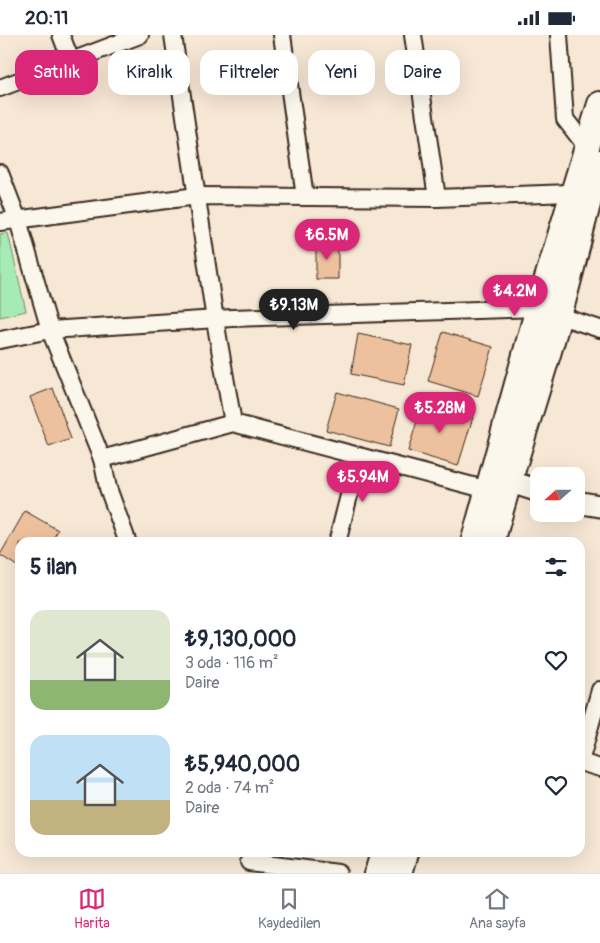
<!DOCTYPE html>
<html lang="tr">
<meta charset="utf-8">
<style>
body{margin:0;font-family:Pangolin,sans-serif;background:#f6f6f7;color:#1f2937;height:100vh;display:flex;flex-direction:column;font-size:19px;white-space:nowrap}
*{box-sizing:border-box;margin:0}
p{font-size:16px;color:#747a83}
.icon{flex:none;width:28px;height:28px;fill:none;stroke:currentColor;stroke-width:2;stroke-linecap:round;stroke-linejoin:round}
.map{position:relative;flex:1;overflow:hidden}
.panel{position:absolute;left:15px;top:502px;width:570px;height:320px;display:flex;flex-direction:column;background:#fff;border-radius:15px;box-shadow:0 5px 20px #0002}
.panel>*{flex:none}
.hud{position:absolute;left:15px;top:15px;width:570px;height:45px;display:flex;gap:10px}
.needle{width:32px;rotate:249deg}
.controls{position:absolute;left:530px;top:432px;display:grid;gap:10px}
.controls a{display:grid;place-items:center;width:55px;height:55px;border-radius:10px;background:#fff;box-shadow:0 5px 20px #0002;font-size:25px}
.price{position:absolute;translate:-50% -42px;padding:0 11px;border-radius:18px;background:#db2777;color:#fff;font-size:16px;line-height:32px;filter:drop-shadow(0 1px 2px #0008)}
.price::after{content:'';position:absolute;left:50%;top:30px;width:15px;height:11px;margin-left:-8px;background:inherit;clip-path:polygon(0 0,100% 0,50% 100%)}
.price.current{background:#222;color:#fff}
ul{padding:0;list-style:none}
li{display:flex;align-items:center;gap:15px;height:125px;padding:0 15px}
li span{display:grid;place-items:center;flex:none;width:140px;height:100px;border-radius:15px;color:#555}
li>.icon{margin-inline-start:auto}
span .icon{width:60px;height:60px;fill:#fffc;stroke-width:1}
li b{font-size:21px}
h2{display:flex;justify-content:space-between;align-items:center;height:60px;padding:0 15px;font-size:21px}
.pill{padding:0 18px;border-radius:15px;background:#fff;box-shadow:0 5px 20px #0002;font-size:18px;line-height:45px}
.pill.current{background:#db2777;color:#fff}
.status{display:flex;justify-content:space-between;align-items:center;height:35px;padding:0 25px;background:#fff;direction:ltr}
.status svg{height:14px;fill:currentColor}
.tab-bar{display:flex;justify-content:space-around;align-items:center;height:70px;border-top:1px solid #e0e1e3;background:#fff;font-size:14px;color:#747a83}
.tab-bar a{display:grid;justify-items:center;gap:2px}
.tab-bar .current{color:#db2777}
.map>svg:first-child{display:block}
.green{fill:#a6eab5;stroke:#708a6a}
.building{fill:#eec19e;stroke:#3b2a1e}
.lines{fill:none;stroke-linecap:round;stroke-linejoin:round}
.minor-casing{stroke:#3b2a1e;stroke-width:20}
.tertiary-casing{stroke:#3b2a1e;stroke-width:25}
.secondary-casing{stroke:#3b2a1e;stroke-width:28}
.minor{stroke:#fbf7ec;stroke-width:16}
.tertiary{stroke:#fbf7ec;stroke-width:21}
.secondary{stroke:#fbf7ec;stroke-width:24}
</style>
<div class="status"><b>20:11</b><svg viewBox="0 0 49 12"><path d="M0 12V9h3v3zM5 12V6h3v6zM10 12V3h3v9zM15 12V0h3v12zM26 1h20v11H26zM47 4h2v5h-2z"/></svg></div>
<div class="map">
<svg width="600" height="838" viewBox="0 0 600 838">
<rect width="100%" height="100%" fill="#f7e7d5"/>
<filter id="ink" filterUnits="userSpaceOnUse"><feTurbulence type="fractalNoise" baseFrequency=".02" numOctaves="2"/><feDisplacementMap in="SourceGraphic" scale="10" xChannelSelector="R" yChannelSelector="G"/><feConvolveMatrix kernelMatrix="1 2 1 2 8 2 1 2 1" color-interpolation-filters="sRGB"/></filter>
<g filter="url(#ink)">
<path class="green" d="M8,198L26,276L0,282V199Z"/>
<g class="building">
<rect x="316" y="208" width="22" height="36"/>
<path d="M443,297L493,312L478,361L428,346Z"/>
<path d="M358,299L412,310L404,350L351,339Z"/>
<path d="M53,353L71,404L49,412L30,362Z"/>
<path d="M337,357L399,374L389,412L326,395Z"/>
<path d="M423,366L473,382L458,431L408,416Z"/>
<path d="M25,476L58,495L51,508H20V533L0,520Z"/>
</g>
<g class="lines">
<g class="minor-casing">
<g id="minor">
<path d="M61,0L71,26"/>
<path d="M173,0L215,285L233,388"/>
<path d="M282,0L305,162"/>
<path d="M413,0L437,163"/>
<path d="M559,0L565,84L586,111"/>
<path d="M0,53L140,0"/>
<path d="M0,138L18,185L50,295L102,424L108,453L128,508"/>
<path d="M0,187L197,161L437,163L571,158"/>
<path d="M560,281L600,294"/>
<path d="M0,305L50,295L232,283L538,273"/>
<path d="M102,424L233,388L488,455"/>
<path d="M337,508L359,421"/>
<path d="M580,727L600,655"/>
<path d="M580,727L600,733"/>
<path d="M249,827L338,838"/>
</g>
</g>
<g class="tertiary-casing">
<g id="tertiary">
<path d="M508,446L539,456"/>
<path d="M576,467L600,471"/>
</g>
</g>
<g class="secondary-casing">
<g id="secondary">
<path d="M473,508L538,273L600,69"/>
<path d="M492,508C512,431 538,357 559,281C574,230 584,178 600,127"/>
<path d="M377,838L383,818"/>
<path d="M400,838L406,818"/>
</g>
</g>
<use href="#minor" class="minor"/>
<use href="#tertiary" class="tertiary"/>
<use href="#secondary" class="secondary"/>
</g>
</g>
</svg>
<div class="controls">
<a><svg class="needle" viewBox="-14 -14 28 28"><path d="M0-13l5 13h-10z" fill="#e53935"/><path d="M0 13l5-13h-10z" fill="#747a83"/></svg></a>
</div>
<b class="price" style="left:327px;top:226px">₺6.5M</b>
<b class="price" style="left:515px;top:282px">₺4.2M</b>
<b class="price current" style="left:294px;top:296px">₺9.13M</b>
<b class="price" style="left:440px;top:399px">₺5.28M</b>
<b class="price" style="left:363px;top:468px">₺5.94M</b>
<div class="hud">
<a class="pill current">Satılık</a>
<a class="pill">Kiralık</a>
<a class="pill">Filtreler</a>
<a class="pill">Yeni</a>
<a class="pill">Daire</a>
</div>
<section class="panel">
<h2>5 ilan<svg class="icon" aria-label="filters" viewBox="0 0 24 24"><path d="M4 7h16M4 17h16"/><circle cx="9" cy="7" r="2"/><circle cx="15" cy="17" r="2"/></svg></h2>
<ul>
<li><span style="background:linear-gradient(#dfe7d0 70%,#8fb573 0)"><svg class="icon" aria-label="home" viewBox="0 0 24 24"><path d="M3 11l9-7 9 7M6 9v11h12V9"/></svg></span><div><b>₺9,130,000</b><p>3 oda · 116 m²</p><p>Daire</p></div><svg class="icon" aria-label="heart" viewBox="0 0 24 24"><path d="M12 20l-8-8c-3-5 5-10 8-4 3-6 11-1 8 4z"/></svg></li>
<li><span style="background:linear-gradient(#bfe0f5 65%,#c2b280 0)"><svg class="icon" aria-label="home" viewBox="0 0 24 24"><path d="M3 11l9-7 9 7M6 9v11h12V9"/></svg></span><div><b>₺5,940,000</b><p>2 oda · 74 m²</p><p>Daire</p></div><svg class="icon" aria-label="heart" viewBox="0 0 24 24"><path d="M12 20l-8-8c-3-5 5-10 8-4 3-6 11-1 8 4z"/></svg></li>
</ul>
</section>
</div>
<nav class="tab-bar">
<a class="current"><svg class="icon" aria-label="map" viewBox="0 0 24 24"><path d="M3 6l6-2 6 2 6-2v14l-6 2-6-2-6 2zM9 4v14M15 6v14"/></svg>Harita</a>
<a><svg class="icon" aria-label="saved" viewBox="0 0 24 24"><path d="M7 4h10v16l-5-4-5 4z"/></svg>Kaydedilen</a>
<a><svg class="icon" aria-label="home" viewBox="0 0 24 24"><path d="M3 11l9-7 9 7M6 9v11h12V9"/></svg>Ana sayfa</a>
</nav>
